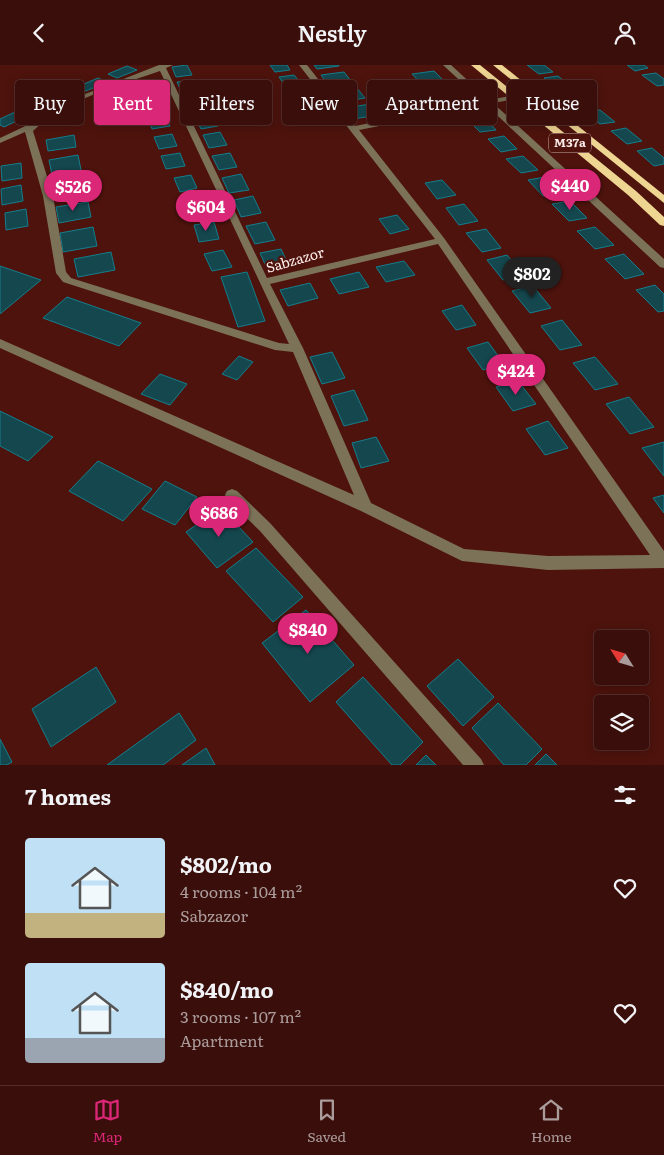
<!DOCTYPE html>
<meta charset="utf-8">
<style>
body{margin:0;font-family:Literata,serif;background:#411713;color:#f1f3f6;height:100vh;display:flex;flex-direction:column;font-size:19px;white-space:nowrap}
*{box-sizing:border-box;margin:0}
p{font-size:16px;color:#ab9c9c}
.icon{flex:none;width:28px;height:28px;fill:none;stroke:currentColor;stroke-width:2;stroke-linecap:round;stroke-linejoin:round}
.map{position:relative;height:700px;overflow:hidden}
.drawer{display:flex;flex-direction:column;background:#3a0e0a;flex:1}
.drawer>*{flex:none}
.top-card{position:absolute;left:15px;top:15px;width:635px;height:45px;display:flex;gap:10px}
.needle{width:32px;rotate:307deg}
.controls{position:absolute;left:594px;top:565px;display:grid;gap:10px}
.controls a{display:grid;place-items:center;width:55px;height:55px;border-radius:5px;background:#3a0e0a;box-shadow:0 2px 12px #0003,0 0 0 1px #542e2b;font-size:25px}
.price{position:absolute;translate:-50% -42px;padding:0 11px;border-radius:18px;background:#db2777;color:#fff;font-size:16px;line-height:32px;filter:drop-shadow(0 1px 2px #0008)}
.price::after{content:'';position:absolute;left:50%;top:30px;width:15px;height:11px;margin-left:-8px;background:inherit;clip-path:polygon(0 0,100% 0,50% 100%)}
.price.current{background:#222;color:#fff}
ul{padding:0;list-style:none}
li{display:flex;align-items:center;gap:15px;height:125px;padding:0 25px}
li span{display:grid;place-items:center;flex:none;width:140px;height:100px;border-radius:5px;color:#555}
li>.icon{margin-inline-start:auto}
span .icon{width:60px;height:60px;fill:#fffc;stroke-width:1}
li b{font-size:21px}
h2{display:flex;justify-content:space-between;align-items:center;height:60px;padding:0 25px;font-size:21px}
.tag{padding:0 18px;border-radius:5px;background:#3a0e0a;box-shadow:0 2px 12px #0003,0 0 0 1px #542e2b;font-size:18px;line-height:45px}
.tag.current{background:#db2777;color:#fff}
header{display:flex;justify-content:space-between;align-items:center;height:65px;padding:0 25px;background:#3a0e0a;font-size:22px;font-weight:600}
.menu{display:flex;justify-content:space-around;align-items:center;height:70px;border-top:1px solid #542e2b;background:#3a0e0a;font-size:14px;color:#ab9c9c}
.menu a{display:grid;justify-items:center;gap:2px}
.menu .current{color:#db2777}
.map>svg:first-child{display:block}
.building{fill:#15474f;stroke:#147e8c}
.lines{fill:none;stroke-linecap:round;stroke-linejoin:round}
.minor{fill:#7c7258;fill-rule:evenodd}
.highway{fill:#efd592;fill-rule:evenodd}
.labels{text-anchor:middle;stroke-width:4.5;stroke-linejoin:round;paint-order:stroke}
.shield{fill:#4e130d;stroke:#c9aca8;stroke-width:1}
.shield-label{font-size:12px;font-weight:bold;fill:#feeeeb}
.street-label{font-size:14px;fill:#feeeeb;stroke:#4e130d}
</style>
<header><svg class="icon" aria-label="back" viewBox="0 0 24 24"><path d="M15 5l-7 7 7 7"/></svg>Nestly<svg class="icon" aria-label="person" viewBox="0 0 24 24"><circle cx="12" cy="8" r="4"/><path d="M4 21q1-7 8-7t8 7"/></svg></header>
<div class="map">
<svg width="664" height="700" viewBox="0 0 664 700">
<rect width="100%" height="100%" fill="#4e130d"/>
<g class="building">
<path d="M187,0L192,10L176,12L172,2Z"/>
<path d="M270,0H287L290,5L275,7Z"/>
<path d="M314,0H339V1L317,4Z"/>
<path d="M527,0H544L553,7L539,9Z"/>
<path d="M627,0H644L648,3L635,6Z"/>
<path d="M127,1L137,5L117,13L108,9Z"/>
<path d="M434,6L444,16L422,20L412,9Z"/>
<path d="M344,7L351,16L328,20L321,10Z"/>
<path d="M656,8L664,14V20L657,21L642,10Z"/>
<path d="M294,10L302,20L286,22L279,12Z"/>
<path d="M558,11L571,22L557,24L544,13Z"/>
<path d="M98,13L107,17L86,26L77,22Z"/>
<path d="M193,15L198,26L182,28L177,17Z"/>
<path d="M356,22L365,33L341,37L333,26Z"/>
<path d="M450,22L460,32L435,36L426,26Z"/>
<path d="M73,23L82,28L60,37L51,32Z"/>
<path d="M580,28L594,40L580,42L566,31Z"/>
<path d="M159,31L163,42L146,44L142,34Z"/>
<path d="M202,31L207,42L190,45L185,33Z"/>
<path d="M48,34L57,39L35,48L25,44Z"/>
<path d="M371,39L379,50L353,54L344,43Z"/>
<path d="M600,45L615,57L600,59L585,47Z"/>
<path d="M15,47L25,52L4,62L0,60V54Z"/>
<path d="M212,49L218,61L201,64L195,52Z"/>
<path d="M165,50L170,61L152,64L148,53Z"/>
<path d="M484,52L496,65L480,67L468,55Z"/>
<path d="M626,63L642,76L627,79L611,66Z"/>
<path d="M220,67L227,80L209,83L203,70Z"/>
<path d="M172,69L177,81L159,84L154,72Z"/>
<path d="M74,70L76,82L48,86L46,75Z"/>
<path d="M504,71L517,84L501,87L488,74Z"/>
<path d="M652,83L664,93V99L654,101L637,86Z"/>
<path d="M180,88L185,101L166,104L161,91Z"/>
<path d="M230,88L237,102L219,105L212,91Z"/>
<path d="M78,90L81,105L52,110L49,95Z"/>
<path d="M523,91L538,105L521,108L506,94Z"/>
<path d="M21,98L22,113L2,116L1,101Z"/>
<path d="M241,109L249,125L229,128L222,113Z"/>
<path d="M191,110L197,123L180,127L174,113Z"/>
<path d="M545,112L561,127L543,131L528,115Z"/>
<path d="M83,113L86,127L56,132L54,118Z"/>
<path d="M442,115L456,130L437,134L425,118Z"/>
<path d="M21,120L23,136L2,140L1,124Z"/>
<path d="M253,131L261,148L241,152L234,135Z"/>
<path d="M201,132L207,147L189,150L183,136Z"/>
<path d="M570,136L587,153L569,156L552,139Z"/>
<path d="M88,137L91,152L59,158L56,142Z"/>
<path d="M464,139L478,156L459,160L446,143Z"/>
<path d="M26,144L28,161L6,165L5,148Z"/>
<path d="M397,150L409,164L390,169L379,154Z"/>
<path d="M214,157L219,174L199,177L194,160Z"/>
<path d="M266,157L275,175L255,179L246,161Z"/>
<path d="M93,162L97,181L63,187L60,168Z"/>
<path d="M595,162L614,180L595,184L577,166Z"/>
<path d="M486,164L501,183L482,187L466,168Z"/>
<path d="M281,184L290,203L269,208L260,188Z"/>
<path d="M223,185L232,202L212,206L204,189Z"/>
<path d="M111,187L115,205L78,212L74,194Z"/>
<path d="M624,189L644,209L625,214L605,194Z"/>
<path d="M507,190L523,210L503,215L487,195Z"/>
<path d="M404,196L415,210L386,217L376,202Z"/>
<path d="M0,201L41,215L0,249Z"/>
<path d="M247,207L265,256L238,262L221,212Z"/>
<path d="M359,207L369,222L339,229L330,214Z"/>
<path d="M310,218L318,233L288,241L280,225Z"/>
<path d="M655,220L664,229V246L658,247L636,225Z"/>
<path d="M533,221L551,243L530,248L512,226Z"/>
<path d="M67,232L141,258L119,281L43,253Z"/>
<path d="M462,240L476,260L456,265L442,246Z"/>
<path d="M562,255L582,280L560,285L541,261Z"/>
<path d="M488,277L504,299L483,305L467,283Z"/>
<path d="M332,287L345,313L322,319L310,292Z"/>
<path d="M239,291L253,297L237,315L222,309Z"/>
<path d="M595,292L618,319L595,325L573,298Z"/>
<path d="M160,309L187,319L170,340L141,329Z"/>
<path d="M518,316L536,339L513,346L496,322Z"/>
<path d="M354,325L368,355L344,361L331,331Z"/>
<path d="M629,332L654,362L630,369L606,339Z"/>
<path d="M0,346L53,372L28,396L0,381Z"/>
<path d="M548,356L568,383L545,390L526,364Z"/>
<path d="M376,372L389,396L361,403L352,378Z"/>
<path d="M664,377V411L642,383Z"/>
<path d="M98,396L152,424L123,456L69,426Z"/>
<path d="M165,416L197,432L175,460L142,444Z"/>
<path d="M664,430V448L653,433Z"/>
<path d="M221,443L253,477L217,503L186,467Z"/>
<path d="M256,483L303,532L273,557L226,506Z"/>
<path d="M306,545L354,600L310,637L262,578Z"/>
<path d="M458,594L494,632L463,661L427,621Z"/>
<path d="M96,602L116,637L51,682L32,644Z"/>
<path d="M363,612L423,677L400,700H392L336,637Z"/>
<path d="M498,638L542,684L526,700H504L472,663Z"/>
<path d="M179,648L196,675L163,700H107Z"/>
<path d="M0,674L12,697L7,700H0Z"/>
<path d="M206,683L215,700H182Z"/>
<path d="M546,689L557,700H535Z"/>
<path d="M426,690L436,700H416Z"/>
</g>
<g class="lines">
<g class="minor">
<path d="M159,0H173L166,3L267,213L435,174L299,0H307L355,61L482,36L443,0H451L489,35L516,30V34L493,38L664,194V203L660,202L486,40L359,65L444,173L664,486V503L548,505L462,496L361,446L0,283V274L354,430L293,287L275,285L63,217L56,208L43,131L25,67L0,78V73L34,57L70,35ZM160,6L289,279L279,278L71,213L66,207L53,131L33,66C66,34 118,21 160,6ZM438,179L650,490L548,491L464,484L371,438L303,283L270,219Z"/>
<path d="M232,424L237,426L270,458L481,694L484,700H463L260,466L227,434L225,430L227,426Z"/>
</g>
<g class="highway">
<path d="M471,0H480L636,126L664,152V161L660,160L628,130Z"/>
<path d="M493,0H502L664,130V138Z"/>
</g>
</g>
<g class="labels">
<rect class="shield" x="549" y="68.5" width="42" height="19" rx="4"/>
<g class="shield-label">
<text x="570" y="82">M37a</text>
</g>
<g class="street-label">
<text transform="translate(295 195) rotate(-16)" y="5">Sabzazor</text>
</g>
</g>
</svg>
<div class="controls">
<a><svg class="needle" viewBox="-14 -14 28 28"><path d="M0-13l5 13h-10z" fill="#e53935"/><path d="M0 13l5-13h-10z" fill="#ab9c9c"/></svg></a>
<a><svg class="icon" aria-label="layers" viewBox="0 0 24 24"><path d="M12 4l9 5-9 5-9-5zM3 14l9 5 9-5"/></svg></a>
</div>
<b class="price" style="left:570px;top:146px">$440</b>
<b class="price" style="left:73px;top:147px">$526</b>
<b class="price" style="left:206px;top:167px">$604</b>
<b class="price current" style="left:532px;top:234px">$802</b>
<b class="price" style="left:516px;top:331px">$424</b>
<b class="price" style="left:219px;top:473px">$686</b>
<b class="price" style="left:308px;top:590px">$840</b>
<div class="top-card">
<a class="tag">Buy</a>
<a class="tag current">Rent</a>
<a class="tag">Filters</a>
<a class="tag">New</a>
<a class="tag">Apartment</a>
<a class="tag">House</a>
</div>
</div>
<section class="drawer">
<h2>7 homes<svg class="icon" aria-label="filters" viewBox="0 0 24 24"><path d="M4 7h16M4 17h16"/><circle cx="9" cy="7" r="2"/><circle cx="15" cy="17" r="2"/></svg></h2>
<ul>
<li><span style="background:linear-gradient(#bfe0f5 75%,#c2b280 0)"><svg class="icon" aria-label="home" viewBox="0 0 24 24"><path d="M3 11l9-7 9 7M6 9v11h12V9"/></svg></span><div><b>$802/mo</b><p>4 rooms · 104 m²</p><p>Sabzazor</p></div><svg class="icon" aria-label="heart" viewBox="0 0 24 24"><path d="M12 20l-8-8c-3-5 5-10 8-4 3-6 11-1 8 4z"/></svg></li>
<li><span style="background:linear-gradient(#bfe0f5 75%,#9aa5b1 0)"><svg class="icon" aria-label="home" viewBox="0 0 24 24"><path d="M3 11l9-7 9 7M6 9v11h12V9"/></svg></span><div><b>$840/mo</b><p>3 rooms · 107 m²</p><p>Apartment</p></div><svg class="icon" aria-label="heart" viewBox="0 0 24 24"><path d="M12 20l-8-8c-3-5 5-10 8-4 3-6 11-1 8 4z"/></svg></li>
</ul>
</section>
<nav class="menu">
<a class="current"><svg class="icon" aria-label="map" viewBox="0 0 24 24"><path d="M3 6l6-2 6 2 6-2v14l-6 2-6-2-6 2zM9 4v14M15 6v14"/></svg>Map</a>
<a><svg class="icon" aria-label="saved" viewBox="0 0 24 24"><path d="M7 4h10v16l-5-4-5 4z"/></svg>Saved</a>
<a><svg class="icon" aria-label="home" viewBox="0 0 24 24"><path d="M3 11l9-7 9 7M6 9v11h12V9"/></svg>Home</a>
</nav>
